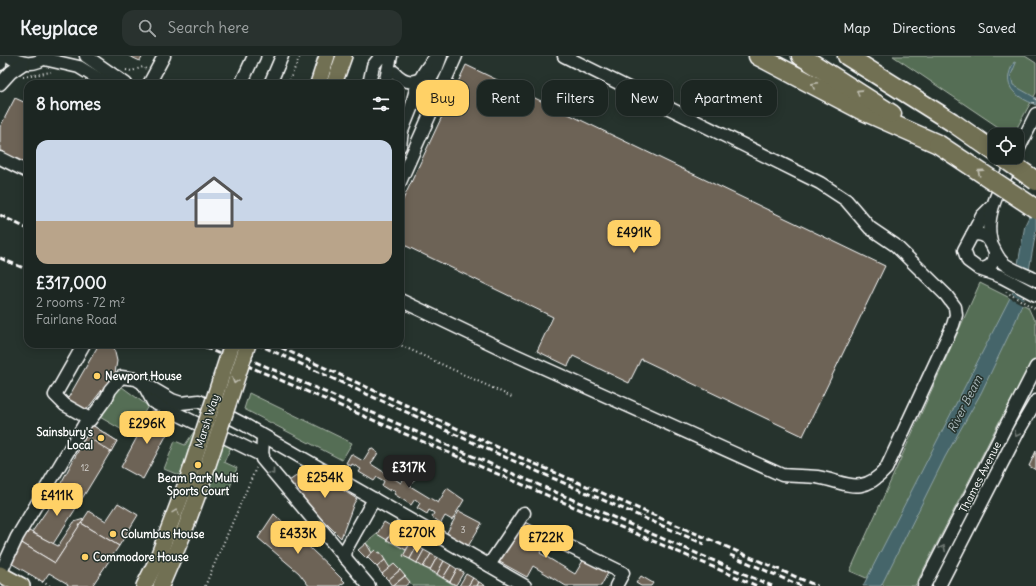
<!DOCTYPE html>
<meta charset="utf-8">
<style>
body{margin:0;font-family:Delius,sans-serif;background:#29322f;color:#f1f3f6;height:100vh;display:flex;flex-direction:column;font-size:15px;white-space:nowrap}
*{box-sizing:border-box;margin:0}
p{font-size:13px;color:#a0a5a5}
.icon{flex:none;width:22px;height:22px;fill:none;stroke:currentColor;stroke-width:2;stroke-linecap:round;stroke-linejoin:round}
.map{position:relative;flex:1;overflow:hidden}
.panel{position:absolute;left:24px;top:24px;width:380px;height:268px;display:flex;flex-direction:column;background:#1c2622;border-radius:12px;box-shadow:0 2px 10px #0003,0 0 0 1px #3a4340}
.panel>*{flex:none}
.hud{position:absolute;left:416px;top:24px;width:380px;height:36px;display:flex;gap:8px}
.fabs{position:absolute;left:988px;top:72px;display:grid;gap:8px}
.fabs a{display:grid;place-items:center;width:36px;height:36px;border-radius:8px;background:#1c2622;box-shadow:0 2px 10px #0003,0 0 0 1px #3a4340;font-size:20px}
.price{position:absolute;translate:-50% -34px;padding:0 9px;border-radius:8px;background:#ffd166;color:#111;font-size:13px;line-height:26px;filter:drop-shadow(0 1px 2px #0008)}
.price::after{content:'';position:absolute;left:50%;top:24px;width:12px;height:9px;margin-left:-6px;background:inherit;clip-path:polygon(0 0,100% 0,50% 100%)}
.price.selected{background:#222;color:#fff}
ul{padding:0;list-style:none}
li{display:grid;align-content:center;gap:8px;height:212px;padding:0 12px}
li+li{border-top:1px solid #3a4340}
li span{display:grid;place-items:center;height:124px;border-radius:12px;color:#555}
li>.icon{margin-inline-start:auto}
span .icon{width:72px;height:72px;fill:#fffc;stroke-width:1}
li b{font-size:17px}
h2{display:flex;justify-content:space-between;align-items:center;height:48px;padding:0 12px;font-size:17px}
.pill{padding:0 14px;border-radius:12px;background:#1c2622;box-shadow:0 2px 10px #0003,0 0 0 1px #3a4340;font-size:14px;line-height:36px}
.pill.selected{background:#ffd166;color:#111}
header{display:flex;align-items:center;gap:24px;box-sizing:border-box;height:56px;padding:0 20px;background:#1c2622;border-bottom:1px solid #3a4340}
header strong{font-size:19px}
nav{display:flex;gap:22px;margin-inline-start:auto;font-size:14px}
.search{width:280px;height:36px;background:#29322f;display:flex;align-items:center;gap:10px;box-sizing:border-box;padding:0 14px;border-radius:12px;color:#a0a5a5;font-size:15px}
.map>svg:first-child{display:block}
.green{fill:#556e54;stroke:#aab6aa}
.water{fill:#44656b;stroke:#8fa3a6}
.pier{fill:#26332d}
.building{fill:#6d6357;stroke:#fff}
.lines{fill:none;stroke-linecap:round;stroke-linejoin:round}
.minor-casing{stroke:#fff;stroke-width:15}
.major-casing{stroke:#fff;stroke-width:18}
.highway-casing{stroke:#fff;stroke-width:21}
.path{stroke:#fff;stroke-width:2;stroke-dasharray:1 3;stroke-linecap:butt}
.minor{stroke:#26332d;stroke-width:12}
.major{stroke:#716f52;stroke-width:15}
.highway{stroke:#716f52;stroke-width:18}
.rail{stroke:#fff;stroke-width:3;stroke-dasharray:6 3;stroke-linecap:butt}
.major-bridge-casing{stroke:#fff;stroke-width:18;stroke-linecap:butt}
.highway-bridge-casing{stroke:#fff;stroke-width:21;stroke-linecap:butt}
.major-bridge{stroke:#716f52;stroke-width:15}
.highway-bridge{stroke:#716f52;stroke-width:18}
.oneway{stroke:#bfbeb1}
.oneway2{stroke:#727a76}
.poi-dot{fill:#ffd166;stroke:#26332d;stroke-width:1.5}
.labels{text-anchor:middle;stroke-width:3;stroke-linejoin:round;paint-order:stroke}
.number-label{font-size:9px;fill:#dad8d5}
.poi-label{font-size:11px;font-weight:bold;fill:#fff;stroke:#26332d;text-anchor:start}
.street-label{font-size:11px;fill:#fff;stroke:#26332d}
.water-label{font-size:12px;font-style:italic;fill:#abbabc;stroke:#26332d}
</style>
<header>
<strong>Keyplace</strong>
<div class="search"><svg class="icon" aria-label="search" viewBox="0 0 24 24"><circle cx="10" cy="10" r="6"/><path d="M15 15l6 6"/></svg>Search here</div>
<nav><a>Map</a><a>Directions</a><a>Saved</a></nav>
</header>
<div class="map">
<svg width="1036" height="530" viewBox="0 0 1036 530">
<rect width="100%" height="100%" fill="#26332d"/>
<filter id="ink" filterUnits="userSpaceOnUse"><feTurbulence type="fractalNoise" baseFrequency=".025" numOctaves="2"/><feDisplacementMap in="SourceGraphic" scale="8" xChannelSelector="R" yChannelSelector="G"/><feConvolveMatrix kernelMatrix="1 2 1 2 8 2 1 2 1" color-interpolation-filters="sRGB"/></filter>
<g filter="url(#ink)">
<g class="green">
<path d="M893,0H1025L1036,7V37L1013,79H1010Z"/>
<path d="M980,227L1028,251L1033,262L1036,264V303L999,366L915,530H885L850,515Z"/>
<path d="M118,328L148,350L131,379L98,360Z"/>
<path d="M249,337L352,387L342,404L244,353Z"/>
<path d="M195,374L232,389L224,406L237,412L227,439L164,413L175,385L185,389Z"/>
<path d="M377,478L406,494L404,500L456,530H413L394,508L390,512L375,494L372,497L370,494L371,492L366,487Z"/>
</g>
<g class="water">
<path d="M1014,6L1016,7L1011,19L1013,29L1036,42V49C1015,40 1000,31 1014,6Z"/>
<path d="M1036,146V175L1024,243L1016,264L981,337L945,401L881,530H863L1013,236L1025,169Z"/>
</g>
<g class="pier">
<path d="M1015,205L1031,214L1026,243L1011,235Z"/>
<path d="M1010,237L1026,245L1024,249L1008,241Z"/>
</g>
<g class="building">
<path d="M129,0H143L140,5Z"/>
<path d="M466,9L885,210L803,380L641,303L629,327L573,300L568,310L537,295L553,261L400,187V150Z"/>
<path d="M15,42L28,48V112L0,97V71Z"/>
<path d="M99,288H113L117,305L115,317L85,356L67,344Z"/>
<path d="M151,355L173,367L143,423L121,411Z"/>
<path d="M1016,358L1021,361L1017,372L1010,368Z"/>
<path d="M92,369L117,385L80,446L60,429Z"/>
<path d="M92,369L117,385L111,396L86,380Z"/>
<path d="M371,392L378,397L371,408L401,427L409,413L418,418L410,430L438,447L447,432L464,444L452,464L445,460L441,467L432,461L434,457L429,454L427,458L417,452L420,447L415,443L411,449L394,438L396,435L391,433L390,435L382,430L384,425L377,421L374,425L359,416L361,413L352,408L351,410L346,407L351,398L363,405Z"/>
<path d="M1036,395V414L1029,410Z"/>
<path d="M308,412L357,443L354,447L341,482L321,462L319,463L289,425Z"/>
<path d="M62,432L80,446L53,488L32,476Z"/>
<path d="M118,447L138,459L119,490L81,467L89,455L106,465Z"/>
<path d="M459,455L482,467L467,492L445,480Z"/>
<path d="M274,458L330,511L345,526L339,530H309L299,517L258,482Z"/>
<path d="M84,463L55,507L20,486L29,475L58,490L74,466Z"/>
<path d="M522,464L550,479L540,497L575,518L584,503L609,515L601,530H566L533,510L527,521L498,505Z"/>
<path d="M384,466L394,472L387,484L377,478Z"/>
<path d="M81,467L119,490L92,530H67L68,528L49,517L43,526L9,506L20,486L55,507Z"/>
<path d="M392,476L401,481L397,489L387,484Z"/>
<path d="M401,481L411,486L406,494L397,489Z"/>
<path d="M411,486L417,490L410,503L403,500Z"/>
<path d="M366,487L372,497L366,502L358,494Z"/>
<path d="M417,490L424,494L417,507L410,503Z"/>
<path d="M375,494L378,497L380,496L385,504L377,511L367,501Z"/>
<path d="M424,494L431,498L423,511L417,507Z"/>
<path d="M431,498L437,501L430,514L423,511Z"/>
<path d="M437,501L444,505L437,518L430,514Z"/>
<path d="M385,504L390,512L382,518L377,511Z"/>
<path d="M444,505L451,509L443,522L437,518Z"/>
<path d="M394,508L400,514L388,524L382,518Z"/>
<path d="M451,509L457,513L450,526L443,522Z"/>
<path d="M457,513L464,516L456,529L450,526Z"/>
<path d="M400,514L405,520L392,530L388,524Z"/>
<path d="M466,518L473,522L468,530H459Z"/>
<path d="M405,520L410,526L405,530H393Z"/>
<path d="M641,520L653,527L651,530H641L636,527Z"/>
<path d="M473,522L479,526L477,530H468Z"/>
<path d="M479,526L486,530H477Z"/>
</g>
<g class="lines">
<g class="minor-casing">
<g id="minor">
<path d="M9,0C20,9 36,10 47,0"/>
<path d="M86,0L126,28"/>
<path d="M44,3L79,11L107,28"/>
<path d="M0,8L1,0"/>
<path d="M394,16C402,25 412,29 422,22"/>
<path d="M0,28L11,16L24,7"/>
<path d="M149,28L164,0"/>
<path d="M241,28L254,0"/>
<path d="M270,28L282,0"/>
<path d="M369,28L373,10L381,0"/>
<path d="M385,28L391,0"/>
<path d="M412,50C415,31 423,14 437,0"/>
<path d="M400,90L402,75L412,50L420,42L437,11L441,0"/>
<path d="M1017,96L1036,58"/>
<path d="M0,102L28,116"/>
<path d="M400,126L456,0"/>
<path d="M972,179L982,160L992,150"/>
<path d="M991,186C983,158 1003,127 1014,102"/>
<path d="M995,196C995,207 990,213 979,213L968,205L964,194L972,179C992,174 991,195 1002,206C1010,214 1026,218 1036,224"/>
<path d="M979,213L1002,221L1036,239"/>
<path d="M400,244L513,298L782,419C793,420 805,420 817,421C846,426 861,441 886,413L953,269L956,259L955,251L946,239L895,189L870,172L846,144L820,127L564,0"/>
<path d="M84,288L55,339L65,349L88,362"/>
<path d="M144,329L153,346L263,400"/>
<path d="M263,381L262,403L369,530"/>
<path d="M554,483L623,517L616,530"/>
<path d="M345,502L346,493L374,443"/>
<path d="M489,509L524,457"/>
<path d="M0,518L17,481L88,362L90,364L107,341L110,334L121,321L136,323L172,344L181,347L199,345L245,369L525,530"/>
<path d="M924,530L1036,311"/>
<path d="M939,530L1019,374L1036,345"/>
</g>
</g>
<g class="major-casing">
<g id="major">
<path d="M318,28L327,0"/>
<path d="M334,28L344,0"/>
<path d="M0,518L22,530"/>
<path d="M144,530L156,506L187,425"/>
<path d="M161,530L182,481L201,430"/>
</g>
</g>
<g class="highway-casing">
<g id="highway">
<path d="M758,0L861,54L938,88"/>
<path d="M801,0L892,58"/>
<path d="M847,0L952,66L995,96"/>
</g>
</g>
<g class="path">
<path d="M126,14L132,15L143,11L146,13"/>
<path d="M23,21L51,16"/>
<path d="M288,28L300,0"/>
<path d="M1033,47L1036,42"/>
<path d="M1006,236L1036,253"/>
<path d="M398,288L514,342"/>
<path d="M28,518L50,530"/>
<path d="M205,530L256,412"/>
</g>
<use href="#minor" class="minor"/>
<use href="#major" class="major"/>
<use href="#highway" class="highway"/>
<g class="rail">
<path d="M0,159L28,173"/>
<path d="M0,202L28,214"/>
<path d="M197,288L757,530"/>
<path d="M214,288L772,530"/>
<path d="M257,288L518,407L704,488"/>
<path d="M273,288L517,400L817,530"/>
<path d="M730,499L801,530"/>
</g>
<g class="major-bridge-casing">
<g id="major-bridge">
<path d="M187,425L232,288"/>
<path d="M201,430L248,288"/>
</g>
</g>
<g class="highway-bridge-casing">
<g id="highway-bridge">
<path d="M938,88L1036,153"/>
<path d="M1002,101L1036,125"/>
</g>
</g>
<use href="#major-bridge" class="major-bridge"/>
<use href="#highway-bridge" class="highway-bridge"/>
</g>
<defs><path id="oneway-chevron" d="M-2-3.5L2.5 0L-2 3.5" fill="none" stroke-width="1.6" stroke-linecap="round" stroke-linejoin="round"/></defs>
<g class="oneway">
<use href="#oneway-chevron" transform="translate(814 29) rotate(-152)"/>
<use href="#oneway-chevron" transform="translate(859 36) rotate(-147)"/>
<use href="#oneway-chevron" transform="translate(980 116) rotate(-146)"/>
<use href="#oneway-chevron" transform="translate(235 325) rotate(108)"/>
<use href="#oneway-chevron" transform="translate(176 456) rotate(-70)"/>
</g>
<g class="oneway2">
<use href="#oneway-chevron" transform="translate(1017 378) rotate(117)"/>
<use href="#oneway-chevron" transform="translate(272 416) rotate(50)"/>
<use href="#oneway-chevron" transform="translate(943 492) rotate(-63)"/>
</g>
</g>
<g class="poi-dot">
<circle cx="97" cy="320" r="4"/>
<circle cx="101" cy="382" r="4"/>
<circle cx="198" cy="409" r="4"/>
<circle cx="113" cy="478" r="4"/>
<circle cx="85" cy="501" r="4"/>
</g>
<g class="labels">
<g class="number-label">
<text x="85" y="415">12</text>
<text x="463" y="477">3</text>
</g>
<g class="poi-label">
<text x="105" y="324">Newport House</text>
<text x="93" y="380" text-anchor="end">Sainsbury's<tspan x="93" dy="13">Local</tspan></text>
<text x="198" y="426" text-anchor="middle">Beam Park Multi<tspan x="198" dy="13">Sports Court</tspan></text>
<text x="121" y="482">Columbus House</text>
<text x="93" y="505">Commodore House</text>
</g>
<g class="street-label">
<text transform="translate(207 365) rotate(-72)" y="4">Marsh Way</text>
<text transform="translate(980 421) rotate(-63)" y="4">Thames Avenue</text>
</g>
<g class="water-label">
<text transform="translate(965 348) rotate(-63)" y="4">River Beam</text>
</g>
</g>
</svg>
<div class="fabs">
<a><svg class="icon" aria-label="locate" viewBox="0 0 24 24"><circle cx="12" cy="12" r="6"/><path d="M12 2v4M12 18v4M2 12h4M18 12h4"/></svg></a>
</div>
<b class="price" style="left:634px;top:198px">£491K</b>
<b class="price" style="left:147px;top:389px">£296K</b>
<b class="price selected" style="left:409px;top:433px">£317K</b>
<b class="price" style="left:325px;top:443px">£254K</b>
<b class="price" style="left:57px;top:461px">£411K</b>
<b class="price" style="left:417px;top:498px">£270K</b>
<b class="price" style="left:298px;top:499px">£433K</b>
<b class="price" style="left:546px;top:503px">£722K</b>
<div class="hud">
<a class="pill selected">Buy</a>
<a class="pill">Rent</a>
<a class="pill">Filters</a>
<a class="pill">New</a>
<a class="pill">Apartment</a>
</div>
<section class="panel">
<h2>8 homes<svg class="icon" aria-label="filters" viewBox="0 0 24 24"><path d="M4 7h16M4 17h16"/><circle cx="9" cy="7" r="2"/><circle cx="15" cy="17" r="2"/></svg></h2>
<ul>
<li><span style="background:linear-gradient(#c9d6e8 65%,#b9a48a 0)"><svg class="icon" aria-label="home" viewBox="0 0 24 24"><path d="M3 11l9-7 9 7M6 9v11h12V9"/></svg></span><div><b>£317,000</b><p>2 rooms · 72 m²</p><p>Fairlane Road</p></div></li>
</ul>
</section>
</div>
